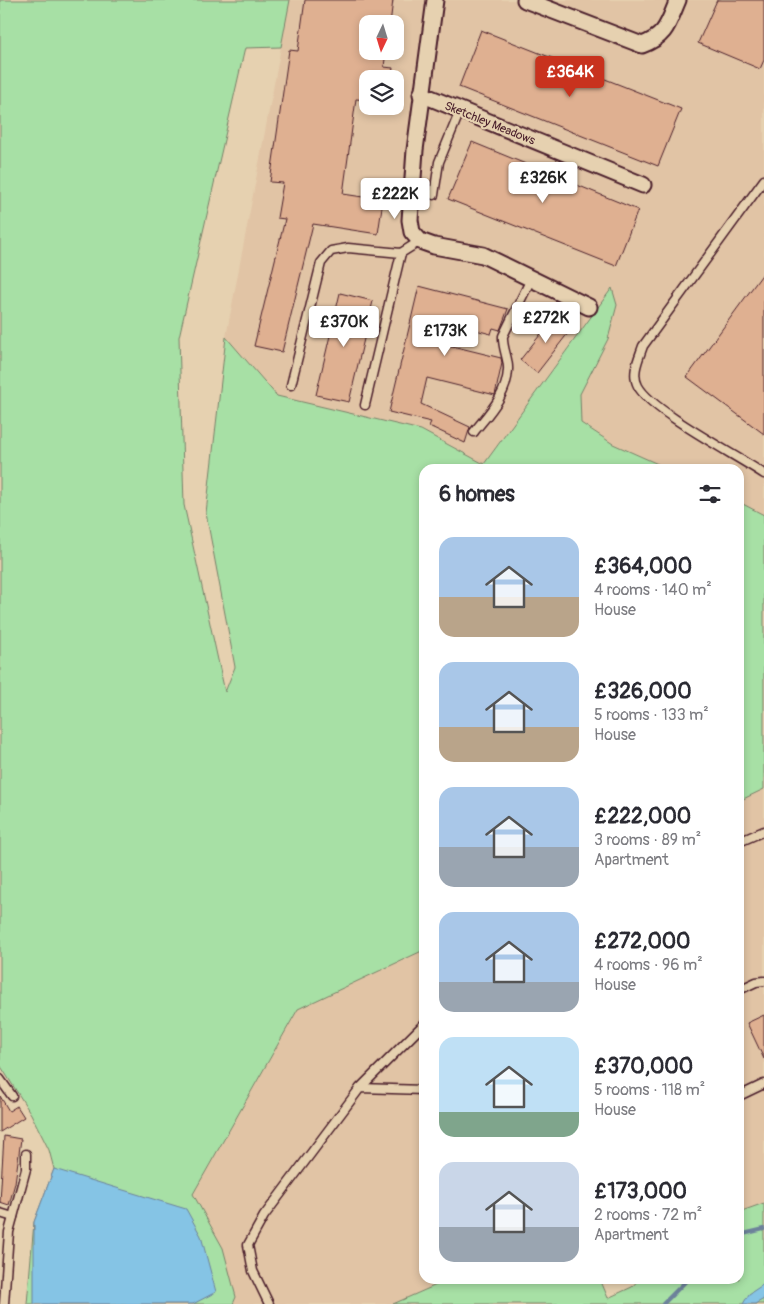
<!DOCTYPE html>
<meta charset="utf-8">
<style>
body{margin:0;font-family:Pangolin,sans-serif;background:#f2f2f3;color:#2b2b33;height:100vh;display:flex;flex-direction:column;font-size:19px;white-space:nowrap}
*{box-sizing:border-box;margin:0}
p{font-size:16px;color:#7c7c81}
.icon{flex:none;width:28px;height:28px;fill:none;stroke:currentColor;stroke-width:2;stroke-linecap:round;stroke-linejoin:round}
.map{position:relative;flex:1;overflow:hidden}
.panel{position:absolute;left:419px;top:464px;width:325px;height:820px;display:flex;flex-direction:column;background:#fff;border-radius:15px;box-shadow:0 2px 8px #0003}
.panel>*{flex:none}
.needle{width:32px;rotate:184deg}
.fabs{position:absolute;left:359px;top:15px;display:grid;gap:10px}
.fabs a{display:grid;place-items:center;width:45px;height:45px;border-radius:10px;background:#fff;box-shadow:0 2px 8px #0003;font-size:25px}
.price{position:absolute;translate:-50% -42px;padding:0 11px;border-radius:5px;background:#fff;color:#222;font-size:16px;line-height:32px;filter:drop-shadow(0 1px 2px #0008)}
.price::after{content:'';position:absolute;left:50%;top:30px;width:15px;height:11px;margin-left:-8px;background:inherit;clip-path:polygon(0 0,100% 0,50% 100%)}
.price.current{background:#c8321e;color:#fff}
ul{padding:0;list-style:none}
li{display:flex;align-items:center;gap:15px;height:125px;padding:0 20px}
li span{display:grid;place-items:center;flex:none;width:140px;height:100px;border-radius:15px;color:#555}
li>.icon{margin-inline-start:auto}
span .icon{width:60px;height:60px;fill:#fffc;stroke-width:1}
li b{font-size:21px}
h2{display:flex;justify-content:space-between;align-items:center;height:60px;padding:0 20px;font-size:21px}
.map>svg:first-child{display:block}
.built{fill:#e1c4a5;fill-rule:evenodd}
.green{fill:#a7e0a5;stroke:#788068}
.water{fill:#85c4e5;stroke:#6d829b}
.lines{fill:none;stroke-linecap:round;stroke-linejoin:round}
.stream{stroke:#6d829b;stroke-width:4}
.building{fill:#dfb091;stroke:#4a1f2b}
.lane-casing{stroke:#4a1f2b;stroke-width:11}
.street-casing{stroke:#4a1f2b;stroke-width:19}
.lane{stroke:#e6d1b0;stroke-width:8}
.street{stroke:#e6d1b0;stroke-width:15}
.labels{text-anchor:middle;stroke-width:4.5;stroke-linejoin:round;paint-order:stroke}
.street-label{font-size:12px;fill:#4a1f2b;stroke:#e6d1b0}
</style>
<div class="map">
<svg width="764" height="1304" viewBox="0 0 764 1304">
<rect width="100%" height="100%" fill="#e6d1b0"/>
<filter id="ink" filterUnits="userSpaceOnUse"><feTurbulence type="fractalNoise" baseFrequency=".02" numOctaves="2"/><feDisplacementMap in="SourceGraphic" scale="10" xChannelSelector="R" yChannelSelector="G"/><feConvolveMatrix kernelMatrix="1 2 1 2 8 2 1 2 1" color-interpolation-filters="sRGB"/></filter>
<g filter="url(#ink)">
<g class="built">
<path d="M290,0H764V515L739,502V469H669L613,444L581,423L579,394L608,339L612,288L484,464L421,430L277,396L226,337ZM368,24H395V51H368ZM368,79H395V106H368Z"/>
<path d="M764,789V1203L739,1212V801Z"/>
<path d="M424,950V1279H450L393,1304H233L236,1297L193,1194L298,1009Z"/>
</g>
<g class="green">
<path d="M0,0H290L281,47L245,48L179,337L184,505L225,692L235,667L206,513L226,337L277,396L421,430L484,464L612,288L617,305L608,339L580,394L581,423L613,444L669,469H424V950L298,1009L193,1194L223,1248L236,1297L233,1304H27L34,1222L54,1169L49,1150L31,1114L0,1065Z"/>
<path d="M739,502L764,515V789L739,801Z"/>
<path d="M764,1203V1304H393L450,1279H600L608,1298L632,1287L639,1279H739V1212Z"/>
</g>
<g class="water">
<path d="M54,1169L186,1209L201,1236L216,1292L193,1304H34V1222Z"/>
<path d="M764,1284V1299L755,1304H743L749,1294Z"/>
</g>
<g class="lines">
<g class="stream">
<path d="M739,1235L764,1229"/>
<path d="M663,1304L688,1279"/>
</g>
</g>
<g class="building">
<path d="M305,0H393L390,24H368V51H386L384,67L393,68L391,79H368V100L356,99L343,194L383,200L378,234L313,224L282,352L254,346L285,219L277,218L283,183L270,182L289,50L298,51Z"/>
<path d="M717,0H764V60L760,69L698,43Z"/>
<path d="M481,30L681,109L658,166L459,87Z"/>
<path d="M472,142L638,210L616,266L448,199Z"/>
<path d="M764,272V434L687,377Z"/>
<path d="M419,286L508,309L500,330L493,328L491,334L441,321L436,342L501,358L502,363L495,395L427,378L421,404L470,427L465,443L429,426L431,422L389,412Z"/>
<path d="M340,293L373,301L349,402L316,395Z"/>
<path d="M556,315L572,328L537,373L520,360Z"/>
<path d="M764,1015V1059L747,1023Z"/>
<path d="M0,1096L9,1111L17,1106L24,1117L0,1132Z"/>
<path d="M4,1136L21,1139L15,1183L9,1205L0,1202Z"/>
</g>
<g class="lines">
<g class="lane-casing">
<g id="lane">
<path d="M764,180L643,346C639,358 631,373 638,386C651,411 736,455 764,474"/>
<path d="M412,189L434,195L439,162L460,111"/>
<path d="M401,253L420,241"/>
<path d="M291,385L321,263L331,251L348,248L401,253L365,405"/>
<path d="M474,432C489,413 507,395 508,370C509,359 502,348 503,336L531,279"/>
<path d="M739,842L764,831"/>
<path d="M739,990L756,982L764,981"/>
<path d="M0,1079L12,1096"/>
<path d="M360,1088L424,1024"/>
<path d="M739,1096L764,1084"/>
<path d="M0,1213L13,1217"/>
<path d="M4,1304L9,1232L26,1169V1154"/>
<path d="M269,1304L253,1271L248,1245L264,1216L360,1088L424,1090"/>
</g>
</g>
<g class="street-casing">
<g id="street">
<path d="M435,0L415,150L410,220L412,232L420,241L434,246L483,255L589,307"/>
<path d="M525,0L642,45C667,36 668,23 678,0"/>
<path d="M421,94L643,185"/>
</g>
</g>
<use href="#lane" class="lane"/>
<use href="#street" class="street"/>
</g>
</g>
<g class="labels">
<g class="street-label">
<text transform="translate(490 123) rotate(22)" y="4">Sketchley Meadows</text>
</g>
</g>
</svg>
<div class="fabs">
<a><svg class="needle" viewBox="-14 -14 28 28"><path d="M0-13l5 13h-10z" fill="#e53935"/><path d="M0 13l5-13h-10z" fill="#7c7c81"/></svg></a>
<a><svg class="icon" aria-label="layers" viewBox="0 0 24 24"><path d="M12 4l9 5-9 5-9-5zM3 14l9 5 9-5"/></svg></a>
</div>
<b class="price current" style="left:570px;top:98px">£364K</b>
<b class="price" style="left:543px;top:204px">£326K</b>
<b class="price" style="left:395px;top:220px">£222K</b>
<b class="price" style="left:546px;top:344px">£272K</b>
<b class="price" style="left:344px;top:348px">£370K</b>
<b class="price" style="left:445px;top:357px">£173K</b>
<section class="panel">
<h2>6 homes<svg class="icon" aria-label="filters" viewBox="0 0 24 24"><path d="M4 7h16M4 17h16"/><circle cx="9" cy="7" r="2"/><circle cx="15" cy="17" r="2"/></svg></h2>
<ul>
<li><span style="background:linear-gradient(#a9c7e8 60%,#b9a48a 0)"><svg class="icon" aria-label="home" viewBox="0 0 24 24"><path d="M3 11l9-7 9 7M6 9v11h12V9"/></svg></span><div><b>£364,000</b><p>4 rooms · 140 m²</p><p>House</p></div></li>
<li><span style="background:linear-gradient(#a9c7e8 65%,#b9a48a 0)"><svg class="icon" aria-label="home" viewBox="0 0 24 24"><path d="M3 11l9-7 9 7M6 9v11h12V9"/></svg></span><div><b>£326,000</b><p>5 rooms · 133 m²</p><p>House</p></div></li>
<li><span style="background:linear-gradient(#a9c7e8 60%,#9aa5b1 0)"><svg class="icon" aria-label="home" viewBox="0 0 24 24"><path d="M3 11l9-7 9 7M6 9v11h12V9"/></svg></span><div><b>£222,000</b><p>3 rooms · 89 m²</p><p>Apartment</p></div></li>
<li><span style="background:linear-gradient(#a9c7e8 70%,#9aa5b1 0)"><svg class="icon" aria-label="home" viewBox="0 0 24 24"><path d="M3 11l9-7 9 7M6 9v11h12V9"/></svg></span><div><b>£272,000</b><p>4 rooms · 96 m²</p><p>House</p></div></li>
<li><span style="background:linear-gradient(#bfe0f5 75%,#7fa58c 0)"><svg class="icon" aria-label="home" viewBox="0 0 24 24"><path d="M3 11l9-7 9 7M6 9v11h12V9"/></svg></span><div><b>£370,000</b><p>5 rooms · 118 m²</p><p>House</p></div></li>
<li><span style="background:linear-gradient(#c9d6e8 65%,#9aa5b1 0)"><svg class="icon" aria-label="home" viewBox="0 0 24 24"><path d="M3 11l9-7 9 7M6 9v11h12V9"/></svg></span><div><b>£173,000</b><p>2 rooms · 72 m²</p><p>Apartment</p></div></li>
</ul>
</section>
</div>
